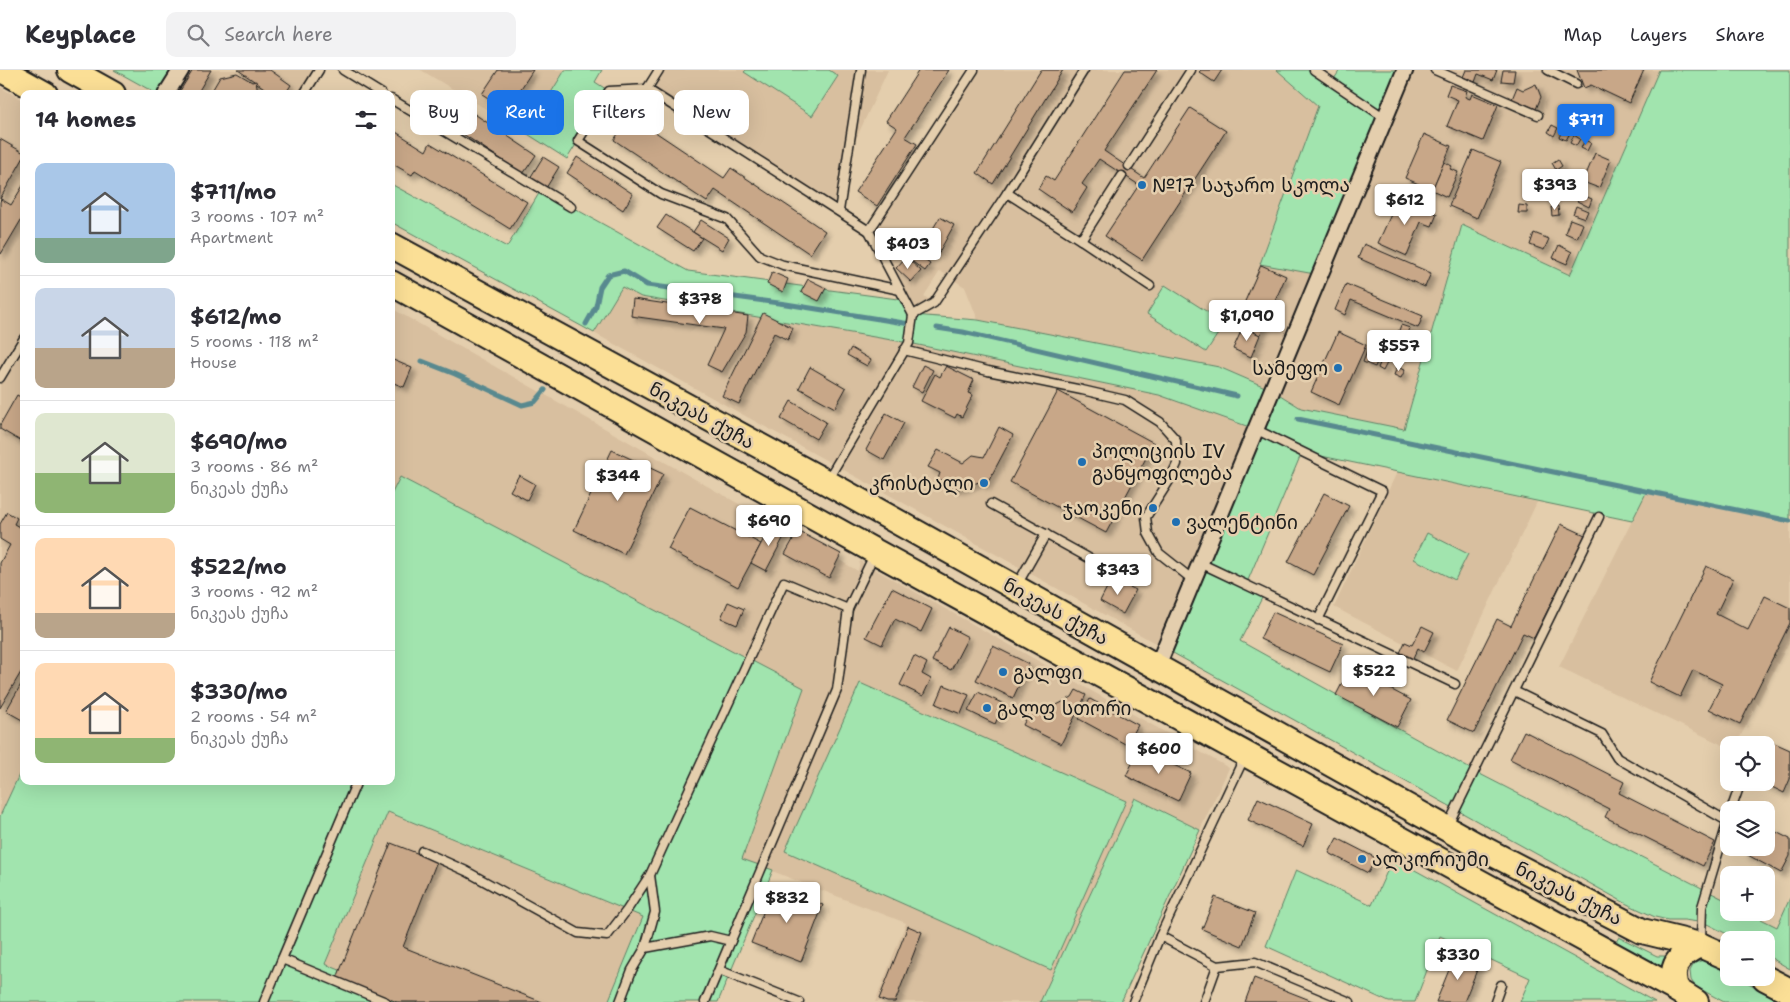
<!DOCTYPE html>
<meta charset="utf-8">
<style>
body{margin:0;font-family:"Shantell Sans","Noto Sans Georgian",sans-serif;background:#f2f2f3;color:#2b2b33;height:100vh;display:flex;flex-direction:column;font-size:19px;white-space:nowrap}
*{box-sizing:border-box;margin:0}
p{font-size:16px;color:#7c7c81}
.icon{flex:none;width:28px;height:28px;fill:none;stroke:currentColor;stroke-width:2;stroke-linecap:round;stroke-linejoin:round}
.map{position:relative;flex:1;overflow:hidden}
.drawer{position:absolute;left:20px;top:20px;width:375px;height:695px;display:flex;flex-direction:column;background:#fff;border-radius:10px;box-shadow:0 5px 20px #0002}
.drawer>*{flex:none}
.guide{position:absolute;left:410px;top:20px;width:475px;height:45px;display:flex;gap:10px}
.buttons{position:absolute;left:1720px;top:666px;display:grid;gap:10px}
.buttons a{display:grid;place-items:center;width:55px;height:55px;border-radius:10px;background:#fff;box-shadow:0 5px 20px #0002;font-size:25px}
.price{position:absolute;translate:-50% -42px;padding:0 11px;border-radius:5px;background:#fff;color:#222;font-size:16px;line-height:32px;filter:drop-shadow(0 1px 2px #0008)}
.price::after{content:'';position:absolute;left:50%;top:30px;width:15px;height:11px;margin-left:-8px;background:inherit;clip-path:polygon(0 0,100% 0,50% 100%)}
.price.current{background:#1a73e8;color:#fff}
ul{padding:0;list-style:none}
li{display:flex;align-items:center;gap:15px;height:125px;padding:0 15px}
li+li{border-top:1px solid #e1e1e2}
li span{display:grid;place-items:center;flex:none;width:140px;height:100px;border-radius:10px;color:#555}
li>.icon{margin-inline-start:auto}
span .icon{width:60px;height:60px;fill:#fffc;stroke-width:1}
li b{font-size:21px}
h2{display:flex;justify-content:space-between;align-items:center;height:60px;padding:0 15px;font-size:21px}
.pill{padding:0 18px;border-radius:10px;background:#fff;box-shadow:0 5px 20px #0002;font-size:18px;line-height:45px}
.pill.current{background:#1a73e8;color:#fff}
header{display:flex;align-items:center;gap:30px;box-sizing:border-box;height:70px;padding:0 25px;background:#fff;border-bottom:1px solid #e1e1e2}
header strong{font-size:24px}
nav{display:flex;gap:28px;margin-inline-start:auto;font-size:18px}
.search{width:350px;height:45px;background:#f2f2f3;display:flex;align-items:center;gap:12px;box-sizing:border-box;padding:0 18px;border-radius:10px;color:#7c7c81;font-size:19px}
.map>svg:first-child{display:block}
.built{fill:#d8bf9f}
.green{fill:#a1e4ae;stroke:#5e8065}
.lines{fill:none;stroke-linecap:round;stroke-linejoin:round}
.stream{stroke:#59898f;stroke-width:5}
.building{fill:#c8a788;stroke:#1c1c1c;filter:url(#shadow)}
.service-casing{stroke:#1c1c1c;stroke-width:11}
.minor-casing{stroke:#1c1c1c;stroke-width:19}
.primary-casing{stroke:#1c1c1c;stroke-width:28}
.service{stroke:#e4cead;stroke-width:8}
.minor{stroke:#e4cead;stroke-width:15}
.primary{stroke:#fbdf96;stroke-width:24}
.poi-dot{fill:#1f6fb2;stroke:#e4cead;stroke-width:2}
.labels{text-anchor:middle;stroke-width:5;stroke-linejoin:round;paint-order:stroke}
.poi-label{font-size:19px;fill:#1c1c1c;stroke:#e4cead;text-anchor:start}
.street-label{font-size:19px;fill:#1c1c1c;stroke:#e4cead}
</style>
<header>
<strong>Keyplace</strong>
<div class="search"><svg class="icon" aria-label="search" viewBox="0 0 24 24"><circle cx="10" cy="10" r="6"/><path d="M15 15l6 6"/></svg>Search here</div>
<nav><a>Map</a><a>Layers</a><a>Share</a></nav>
</header>
<div class="map">
<svg width="1790" height="932" viewBox="0 0 1790 932">
<defs>
<filter id="shadow"><feDropShadow dx="4.5" dy="4.5" stdDeviation="2.5" flood-color="#0004"/></filter>
</defs>
<rect width="100%" height="100%" fill="#e4cead"/>
<filter id="ink" filterUnits="userSpaceOnUse"><feTurbulence type="fractalNoise" baseFrequency=".02" numOctaves="2"/><feDisplacementMap in="SourceGraphic" scale="10" xChannelSelector="R" yChannelSelector="G"/><feConvolveMatrix kernelMatrix="1 2 1 2 8 2 1 2 1" color-interpolation-filters="sRGB"/></filter>
<g filter="url(#ink)">
<g class="built">
<path d="M181,0H319L304,24H166Z"/>
<path d="M421,0H565L526,63Z"/>
<path d="M659,0H888L848,86L839,141L647,19Z"/>
<path d="M974,0H1277L1318,36L1260,193L1405,0H1659L1570,205L1462,155L1404,359L1301,338L1272,320L1219,297L978,250L965,217L940,201L924,226L934,233L913,245L869,161Z"/>
<path d="M0,17L24,31V694L0,746Z"/>
<path d="M622,216L641,227L909,273L1159,325L1255,359L1164,578L873,416L594,263Z"/>
<path d="M391,238L858,501L860,491L1229,698L1200,760L1135,728L1040,932H875L906,853L741,789L400,407L391,425Z"/>
<path d="M1397,402L1537,432L1457,601L1334,537Z"/>
<path d="M1647,421L1790,451V570L1736,675H1729V678L1559,597Z"/>
<path d="M387,742L643,847L608,932H418L325,894Z"/>
</g>
<g class="green">
<path d="M114,0H181L166,24H157Z"/>
<path d="M565,0H602L595,12L609,21L567,89L526,63Z"/>
<path d="M746,0H829L838,6L812,46L744,2Z"/>
<path d="M1277,0H1314L1332,12L1340,0H1405L1320,205L1260,194L1318,36Z"/>
<path d="M1659,0H1790V451L1647,421L1632,451L1302,382L1246,515L1264,524L1240,571L1474,701L1729,832V842L1749,843L1777,857L1790,828V899L1766,885V870H1739L1705,853L1684,850H1668L1655,847L1627,834L1164,578L1255,359L1159,325L909,273L641,227L622,217L594,263L391,152V114L507,177L541,120L688,201L905,230L913,245L978,250L1219,297L1272,320L1301,338L1404,359L1462,155L1570,205Z"/>
<path d="M1165,215L1225,253L1206,282L1147,244Z"/>
<path d="M400,407L804,618L742,789L773,800L718,932H608L643,847L388,742L325,894L418,932H0V746L24,694V711H391V425Z"/>
<path d="M1427,463L1468,484L1455,510L1414,489Z"/>
<path d="M860,613L1126,731L1051,900L785,781Z"/>
<path d="M1135,728L1200,760L1121,932H1040Z"/>
<path d="M1393,788L1655,932H1520L1530,908L1440,866L1415,932H1389L1266,876L1296,800L1372,835Z"/>
<path d="M1619,867L1657,886H1668L1663,897L1616,872Z"/>
<path d="M1703,890L1708,891L1729,902V908H1739L1784,932H1724L1695,916L1691,910L1690,901L1692,897L1695,893Z"/>
</g>
<g class="lines">
<g class="stream">
<path d="M586,254L596,236L600,217L608,205L624,201L647,215L786,234L910,254"/>
<path d="M937,258L963,262L1237,326"/>
<path d="M422,291L455,304L522,335L535,332L545,320"/>
<path d="M1298,349L1790,451"/>
</g>
</g>
<g class="building">
<path d="M193,0H211L197,24H178Z"/>
<path d="M238,0H270L291,15L285,24H273Z"/>
<path d="M498,0H533L507,40L482,24Z"/>
<path d="M919,0H949L905,67L917,74L877,136L855,122L897,58L886,51Z"/>
<path d="M1041,0H1063L993,114L977,103Z"/>
<path d="M1125,0H1157L1104,81L1144,108L1190,38L1226,61L1142,190L1105,166L1139,115L1099,89L1082,114L1087,118L1072,142L1038,119L1046,106L1054,111Z"/>
<path d="M1201,0H1222L1214,12L1199,2Z"/>
<path d="M1466,0H1497L1493,10L1478,4L1475,12L1463,7Z"/>
<path d="M1503,0H1515L1513,12L1501,11Z"/>
<path d="M1577,0H1644L1629,33L1591,15L1584,18Z"/>
<path d="M237,3L252,12L256,11L258,22L261,21L262,24H210L220,7Z"/>
<path d="M1536,14L1541,27L1536,39L1512,29L1517,17L1523,20Z"/>
<path d="M1450,15L1467,21L1465,27L1470,29L1472,24L1498,35L1483,71L1447,56L1458,30L1446,25Z"/>
<path d="M458,33L536,85L523,104L445,52Z"/>
<path d="M630,45L724,108L731,98L825,161L810,184L715,120L707,132L614,70Z"/>
<path d="M1552,55L1558,58L1554,66L1548,62Z"/>
<path d="M391,59L426,81L430,73L527,132L510,159L415,100L412,105L391,93Z"/>
<path d="M1563,60L1570,63L1566,70L1559,67Z"/>
<path d="M1424,64L1451,76L1432,120L1405,108Z"/>
<path d="M1574,65L1580,69L1576,76L1570,73Z"/>
<path d="M0,69L24,83V87L0,129Z"/>
<path d="M1585,70L1591,73L1587,81L1581,78Z"/>
<path d="M1473,80L1501,92L1477,148L1449,136Z"/>
<path d="M1595,83L1611,90L1599,118L1583,112Z"/>
<path d="M543,87L559,97L546,118L530,108Z"/>
<path d="M577,87L633,124L623,140L567,103Z"/>
<path d="M1558,89L1562,96L1556,100L1552,93Z"/>
<path d="M1444,92L1452,96L1450,99L1458,102L1447,127L1432,120Z"/>
<path d="M1570,106L1572,114L1565,116L1563,108Z"/>
<path d="M24,114V145L1,184L0,183V132L1,129L11,135Z"/>
<path d="M1580,124L1592,129L1589,137L1577,131Z"/>
<path d="M1399,127L1437,144L1432,156L1421,152L1407,186L1378,173Z"/>
<path d="M1519,135L1527,136V143H1518Z"/>
<path d="M1558,136L1559,145L1552,146L1551,137Z"/>
<path d="M1576,136L1588,141L1585,148L1573,144Z"/>
<path d="M666,145L702,168L693,181L657,158Z"/>
<path d="M940,147L954,155L938,184L923,175Z"/>
<path d="M1570,149L1583,154L1577,168L1565,163Z"/>
<path d="M701,150L729,168L722,180L693,162Z"/>
<path d="M1534,163L1549,169L1544,180L1530,175Z"/>
<path d="M1364,174L1431,203L1425,217L1358,188Z"/>
<path d="M1559,175L1572,182L1567,194L1553,188Z"/>
<path d="M911,180L930,194L925,201L906,187Z"/>
<path d="M906,187L921,201L911,212L896,198Z"/>
<path d="M1261,195L1286,206L1260,265L1235,254Z"/>
<path d="M772,202L788,209L783,222L767,214Z"/>
<path d="M808,209L826,218L819,231L801,222Z"/>
<path d="M1346,214L1423,246L1418,258L1351,230L1345,245L1335,240Z"/>
<path d="M633,229L748,246L746,262L722,302L707,295L724,259L631,246Z"/>
<path d="M763,243L793,258L788,270L774,263L739,334L722,326Z"/>
<path d="M1401,255L1410,258L1407,266L1398,263Z"/>
<path d="M1243,257L1260,265L1251,287L1233,279Z"/>
<path d="M1338,262L1366,275L1339,335L1311,322Z"/>
<path d="M1407,266L1415,268L1410,285L1402,283Z"/>
<path d="M1388,268L1395,270L1392,278L1386,276Z"/>
<path d="M1372,269L1384,274L1375,297L1363,292Z"/>
<path d="M851,278L871,290L867,296L847,285Z"/>
<path d="M1384,281L1390,283L1388,289L1382,287Z"/>
<path d="M391,289L412,298L404,317L391,312Z"/>
<path d="M1381,291L1387,293L1383,301L1378,298Z"/>
<path d="M923,295L933,300L922,322L912,317Z"/>
<path d="M946,296L974,310L968,323L973,325L962,347L957,344L955,348L921,331L935,304L940,307Z"/>
<path d="M810,297L846,318L835,338L799,318Z"/>
<path d="M1397,297L1405,300L1401,308L1394,305Z"/>
<path d="M1058,321L1154,373L1106,463L1010,412Z"/>
<path d="M17,325L24,329V373L0,359V355Z"/>
<path d="M791,331L826,352L816,369L781,349Z"/>
<path d="M886,343L904,353L884,390L866,380Z"/>
<path d="M999,357L1013,365L986,416L979,412L958,419L938,409L940,403L928,397L938,380L963,393L973,385L984,387Z"/>
<path d="M612,380L663,404L624,484L574,460Z"/>
<path d="M519,405L535,414L527,430L510,421Z"/>
<path d="M1324,423L1349,436L1313,505L1288,492Z"/>
<path d="M690,437L761,474L738,517L668,479Z"/>
<path d="M7,442L17,448L14,454L21,458L24,452V597L0,638V493L10,475L0,469V454Z"/>
<path d="M772,453L787,461L766,501L751,493Z"/>
<path d="M1561,454L1585,465L1534,568L1523,563L1474,663L1447,650L1497,549L1511,556Z"/>
<path d="M798,461L841,484L829,508L785,484Z"/>
<path d="M1706,496L1733,509L1716,544L1748,560L1765,526L1790,538V553L1740,654L1709,639L1722,614L1693,600L1680,627L1649,612Z"/>
<path d="M1112,508L1136,520L1123,544L1100,531Z"/>
<path d="M892,518L932,539L921,562L895,549L882,575L866,567Z"/>
<path d="M728,532L744,539L737,555L721,548Z"/>
<path d="M1273,542L1343,574L1330,602L1260,569Z"/>
<path d="M1422,556L1434,562L1424,582L1418,578L1412,591L1399,585L1405,572L1412,575Z"/>
<path d="M949,557L968,567L951,600L932,591Z"/>
<path d="M993,576L1029,594L1013,628L976,610Z"/>
<path d="M914,586L927,593L922,604L931,609L923,626L900,615Z"/>
<path d="M1350,598L1411,630L1397,657L1336,625Z"/>
<path d="M24,609V651L6,641Z"/>
<path d="M944,615L969,625L961,644L936,634Z"/>
<path d="M1076,620L1086,625L1061,674L1023,655L1031,639L1053,637L1072,627Z"/>
<path d="M978,622L1004,634L995,654L968,641Z"/>
<path d="M1090,629L1138,655L1127,675L1079,649Z"/>
<path d="M1524,661L1624,712L1619,723L1715,772L1703,796L1605,747L1609,739L1510,689Z"/>
<path d="M1770,671L1790,680V709L1784,723L1762,712H1766V679Z"/>
<path d="M1139,679L1191,703L1178,731L1126,706Z"/>
<path d="M1258,728L1313,754L1303,776L1248,750Z"/>
<path d="M1766,757L1790,769V786L1781,803L1744,783L1747,778H1766Z"/>
<path d="M1337,768L1376,788L1368,803L1329,783Z"/>
<path d="M391,773L437,791L403,877L542,932H397L337,908Z"/>
<path d="M774,815L823,835L801,892L751,873Z"/>
<path d="M1215,827L1255,843L1242,876L1202,859Z"/>
<path d="M908,856L922,862L895,932H887L879,929Z"/>
<path d="M1455,885L1479,895L1464,932H1436Z"/>
<path d="M1254,908L1315,932H1245Z"/>
</g>
<g class="lines">
<g class="service-casing">
<g id="service">
<path d="M343,0L382,24"/>
<path d="M1084,0L1007,123L1081,170L1122,106"/>
<path d="M1314,0L1385,48"/>
<path d="M1435,0L1538,45"/>
<path d="M1548,0L1576,14"/>
<path d="M647,19L659,0"/>
<path d="M304,24L319,0"/>
<path d="M391,29L571,137"/>
<path d="M1129,96L1191,0"/>
<path d="M839,141L861,0"/>
<path d="M869,161L647,19L609,21L578,71L661,124L727,149L760,186L783,195L900,220"/>
<path d="M1081,170L1150,216"/>
<path d="M913,245L934,233L1007,123"/>
<path d="M904,280L988,301L1082,320L1125,330L1160,352L1176,370L1177,394L1169,411L1146,447L1148,463L1159,483L1193,510"/>
<path d="M0,308L24,268"/>
<path d="M1255,359L1382,421L1318,550"/>
<path d="M828,409L909,273L913,245L869,161L974,0"/>
<path d="M991,434L1096,492"/>
<path d="M1200,493L1455,614"/>
<path d="M1017,515L1046,464"/>
<path d="M1514,621L1602,664L1617,688L1727,751"/>
<path d="M1731,740L1741,712"/>
<path d="M1448,755L1599,447"/>
<path d="M422,781L466,801L578,863L607,866L627,840L650,805"/>
<path d="M1160,866L1217,896L1204,932"/>
<path d="M1701,871L1702,837L1729,747"/>
<path d="M645,878L710,866L731,871"/>
<path d="M282,889L357,711"/>
<path d="M1217,896L1255,892L1350,932"/>
<path d="M719,900L799,932"/>
<path d="M264,932L282,889L386,932"/>
<path d="M620,932L632,900L645,878L655,842L650,805L784,512L848,539"/>
<path d="M705,932L837,620L848,539L874,485"/>
<path d="M1133,932L1160,866L1245,686"/>
<path d="M1495,932L1501,915"/>
</g>
</g>
<g class="minor-casing">
<g id="minor">
<path d="M166,24L181,0"/>
<path d="M1157,597L1405,0"/>
</g>
</g>
<g class="primary-casing">
<g id="primary">
<path d="M2,0L45,24"/>
<path d="M70,0L113,24"/>
<path d="M391,175L826,412L1478,776L1642,861L1700,875L1729,888"/>
<path d="M391,213L876,482L1677,920L1696,932"/>
<path d="M1765,908L1790,921"/>
<path d="M1677,920C1668,897 1679,884 1700,875"/>
</g>
</g>
<use href="#service" class="service"/>
<use href="#minor" class="minor"/>
<use href="#primary" class="primary"/>
</g>
</g>
<g class="poi-dot">
<circle cx="1142" cy="115" r="5"/>
<circle cx="1338" cy="298" r="5"/>
<circle cx="1082" cy="392" r="5"/>
<circle cx="984" cy="413" r="5"/>
<circle cx="1153" cy="438" r="5"/>
<circle cx="1176" cy="452" r="5"/>
<circle cx="1003" cy="602" r="5"/>
<circle cx="987" cy="638" r="5"/>
<circle cx="1362" cy="789" r="5"/>
</g>
<g class="labels">
<g class="poi-label">
<text x="1152" y="122">№17 საჯარო სკოლა</text>
<text x="1328" y="305" text-anchor="end">სამეფო</text>
<text x="1092" y="388">პოლიციის IV<tspan x="1092" dy="22">განყოფილება</tspan></text>
<text x="974" y="420" text-anchor="end">კრისტალი</text>
<text x="1143" y="445" text-anchor="end">ჯაოკენი</text>
<text x="1186" y="459">ვალენტინი</text>
<text x="1013" y="609">გალფი</text>
<text x="997" y="645">გალფ სთორი</text>
<text x="1372" y="796">ალკორიუმი</text>
</g>
<g class="street-label">
<text transform="translate(702 345) rotate(29)" y="7">ნიკეას ქუჩა</text>
<text transform="translate(1056 541) rotate(29)" y="7">ნიკეას ქუჩა</text>
<text transform="translate(1569 823) rotate(27)" y="7">ნიკეას ქუჩა</text>
</g>
</g>
</svg>
<div class="buttons">
<a><svg class="icon" aria-label="locate" viewBox="0 0 24 24"><circle cx="12" cy="12" r="6"/><path d="M12 2v4M12 18v4M2 12h4M18 12h4"/></svg></a>
<a><svg class="icon" aria-label="layers" viewBox="0 0 24 24"><path d="M12 4l9 5-9 5-9-5zM3 14l9 5 9-5"/></svg></a>
<a>+</a>
<a>−</a>
</div>
<b class="price current" style="left:1586px;top:76px">$711</b>
<b class="price" style="left:1555px;top:141px">$393</b>
<b class="price" style="left:1405px;top:156px">$612</b>
<b class="price" style="left:908px;top:200px">$403</b>
<b class="price" style="left:700px;top:255px">$378</b>
<b class="price" style="left:1247px;top:272px">$1,090</b>
<b class="price" style="left:1399px;top:302px">$557</b>
<b class="price" style="left:618px;top:432px">$344</b>
<b class="price" style="left:769px;top:477px">$690</b>
<b class="price" style="left:1118px;top:526px">$343</b>
<b class="price" style="left:1374px;top:627px">$522</b>
<b class="price" style="left:1159px;top:705px">$600</b>
<b class="price" style="left:787px;top:854px">$832</b>
<b class="price" style="left:1458px;top:911px">$330</b>
<div class="guide">
<a class="pill">Buy</a>
<a class="pill current">Rent</a>
<a class="pill">Filters</a>
<a class="pill">New</a>
</div>
<section class="drawer">
<h2>14 homes<svg class="icon" aria-label="filters" viewBox="0 0 24 24"><path d="M4 7h16M4 17h16"/><circle cx="9" cy="7" r="2"/><circle cx="15" cy="17" r="2"/></svg></h2>
<ul>
<li><span style="background:linear-gradient(#a9c7e8 75%,#7fa58c 0)"><svg class="icon" aria-label="home" viewBox="0 0 24 24"><path d="M3 11l9-7 9 7M6 9v11h12V9"/></svg></span><div><b>$711/mo</b><p>3 rooms · 107 m²</p><p>Apartment</p></div></li>
<li><span style="background:linear-gradient(#c9d6e8 60%,#b9a48a 0)"><svg class="icon" aria-label="home" viewBox="0 0 24 24"><path d="M3 11l9-7 9 7M6 9v11h12V9"/></svg></span><div><b>$612/mo</b><p>5 rooms · 118 m²</p><p>House</p></div></li>
<li><span style="background:linear-gradient(#dfe7d0 60%,#8fb573 0)"><svg class="icon" aria-label="home" viewBox="0 0 24 24"><path d="M3 11l9-7 9 7M6 9v11h12V9"/></svg></span><div><b>$690/mo</b><p>3 rooms · 86 m²</p><p>ნიკეას ქუჩა</p></div></li>
<li><span style="background:linear-gradient(#ffd9b3 75%,#b9a48a 0)"><svg class="icon" aria-label="home" viewBox="0 0 24 24"><path d="M3 11l9-7 9 7M6 9v11h12V9"/></svg></span><div><b>$522/mo</b><p>3 rooms · 92 m²</p><p>ნიკეას ქუჩა</p></div></li>
<li><span style="background:linear-gradient(#ffd9b3 75%,#8fb573 0)"><svg class="icon" aria-label="home" viewBox="0 0 24 24"><path d="M3 11l9-7 9 7M6 9v11h12V9"/></svg></span><div><b>$330/mo</b><p>2 rooms · 54 m²</p><p>ნიკეას ქუჩა</p></div></li>
</ul>
</section>
</div>
